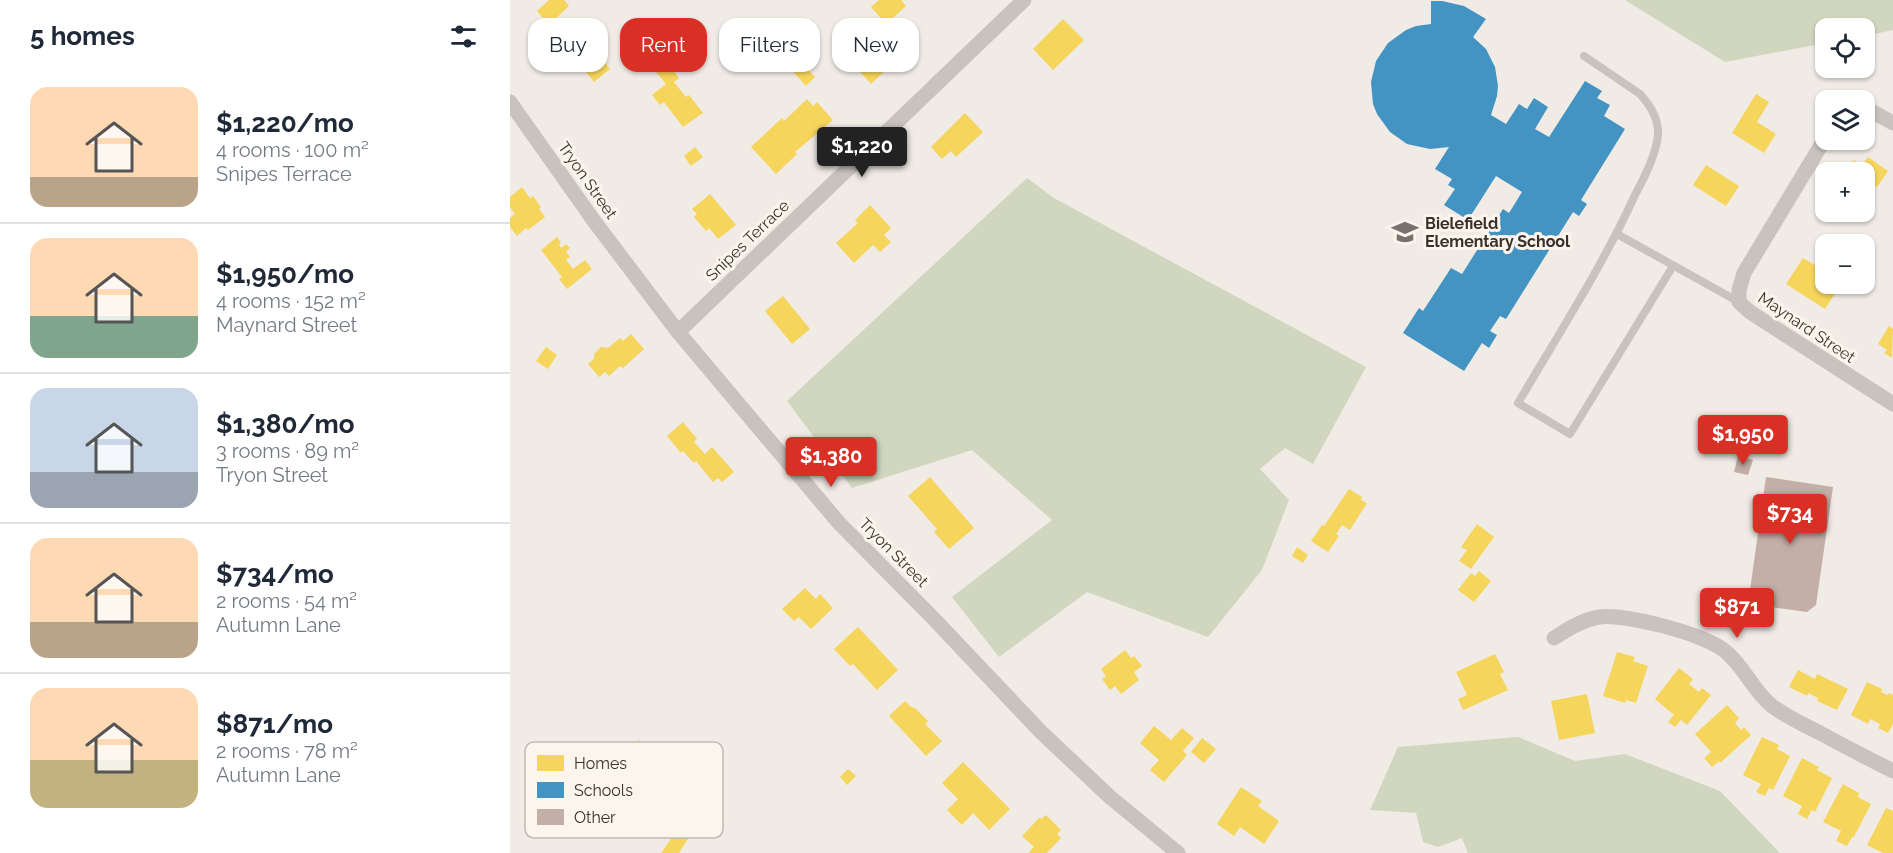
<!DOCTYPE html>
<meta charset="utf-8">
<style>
body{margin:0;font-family:Raleway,sans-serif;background:#f6f6f7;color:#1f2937;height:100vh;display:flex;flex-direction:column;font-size:22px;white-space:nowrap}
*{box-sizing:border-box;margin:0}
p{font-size:20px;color:#747a83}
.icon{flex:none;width:33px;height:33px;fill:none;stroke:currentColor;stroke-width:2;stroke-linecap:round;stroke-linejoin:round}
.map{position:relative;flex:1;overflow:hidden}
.sheet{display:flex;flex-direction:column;background:#fff;width:510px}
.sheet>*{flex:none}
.top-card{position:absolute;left:18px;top:18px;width:570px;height:54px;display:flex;gap:12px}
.tools{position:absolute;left:1305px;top:18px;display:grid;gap:12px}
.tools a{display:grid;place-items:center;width:60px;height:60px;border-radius:12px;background:#fff;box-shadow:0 2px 4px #0004;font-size:30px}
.price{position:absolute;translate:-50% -51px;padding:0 14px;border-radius:6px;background:#d93025;color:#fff;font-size:20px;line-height:39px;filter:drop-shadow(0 2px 3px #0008)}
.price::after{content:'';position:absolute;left:50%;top:36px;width:18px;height:14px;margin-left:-9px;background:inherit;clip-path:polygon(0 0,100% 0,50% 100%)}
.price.on{background:#222;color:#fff}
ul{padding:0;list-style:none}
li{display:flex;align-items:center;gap:18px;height:150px;padding:0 30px}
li+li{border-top:2px solid #e0e1e3}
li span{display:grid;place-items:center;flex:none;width:168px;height:120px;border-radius:18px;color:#555}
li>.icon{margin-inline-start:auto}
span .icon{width:72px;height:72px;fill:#fffc;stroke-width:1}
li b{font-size:26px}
h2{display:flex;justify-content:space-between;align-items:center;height:72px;padding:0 30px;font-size:26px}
.chip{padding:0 21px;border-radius:18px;background:#fff;box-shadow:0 2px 4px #0004;font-size:21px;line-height:54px}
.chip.on{background:#d93025;color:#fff}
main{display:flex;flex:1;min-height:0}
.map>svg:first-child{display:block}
.green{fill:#d1d6bf}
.homes{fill:#f6d55c}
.schools{fill:#4393c3}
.building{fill:#c3afa7}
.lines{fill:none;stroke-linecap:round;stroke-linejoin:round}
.service{stroke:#c9c3be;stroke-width:8}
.minor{stroke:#c9c3be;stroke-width:15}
.labels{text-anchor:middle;stroke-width:6;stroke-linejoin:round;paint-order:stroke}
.street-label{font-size:16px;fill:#3b302b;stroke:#fbf5ee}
.poi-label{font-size:16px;font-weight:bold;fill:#3b302b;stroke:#fbf5ee;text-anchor:start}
.key{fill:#fbf5ee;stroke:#c1bab4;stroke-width:1.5}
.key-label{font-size:16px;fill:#3b302b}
</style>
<main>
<section class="sheet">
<h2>5 homes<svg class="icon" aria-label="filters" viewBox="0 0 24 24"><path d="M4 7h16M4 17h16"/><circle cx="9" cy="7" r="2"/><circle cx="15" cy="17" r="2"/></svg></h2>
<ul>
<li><span style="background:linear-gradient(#ffd9b3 75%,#b9a48a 0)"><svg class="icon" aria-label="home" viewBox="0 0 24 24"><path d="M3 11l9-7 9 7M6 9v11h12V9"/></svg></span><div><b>$1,220/mo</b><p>4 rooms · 100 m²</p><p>Snipes Terrace</p></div></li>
<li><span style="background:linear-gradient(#ffd9b3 65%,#7fa58c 0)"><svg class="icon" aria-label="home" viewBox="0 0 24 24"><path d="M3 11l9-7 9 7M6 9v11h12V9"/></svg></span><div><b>$1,950/mo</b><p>4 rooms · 152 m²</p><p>Maynard Street</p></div></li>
<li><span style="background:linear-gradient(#c9d6e8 70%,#9aa5b1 0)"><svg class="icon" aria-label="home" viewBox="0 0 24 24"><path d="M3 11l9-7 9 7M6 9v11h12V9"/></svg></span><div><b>$1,380/mo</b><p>3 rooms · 89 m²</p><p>Tryon Street</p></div></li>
<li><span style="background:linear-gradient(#ffd9b3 70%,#b9a48a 0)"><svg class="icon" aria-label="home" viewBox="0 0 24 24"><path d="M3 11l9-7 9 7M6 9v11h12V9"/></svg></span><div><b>$734/mo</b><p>2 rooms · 54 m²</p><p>Autumn Lane</p></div></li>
<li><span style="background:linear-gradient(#ffd9b3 60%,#c2b280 0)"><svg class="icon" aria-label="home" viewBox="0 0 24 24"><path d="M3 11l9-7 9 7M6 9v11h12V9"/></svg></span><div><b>$871/mo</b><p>2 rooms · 78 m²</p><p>Autumn Lane</p></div></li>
</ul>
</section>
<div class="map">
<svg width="1383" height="853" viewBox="0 0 1383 853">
<rect width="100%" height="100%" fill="#f0ebe5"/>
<g class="green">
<path d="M1115,0H1383V30L1355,36L1354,28H1316L1315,43L1215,62Z"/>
<path d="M517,178L544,198L856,367L803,464L775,448L750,469L779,500L752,570L698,637L577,592L489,657L442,597L542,520L462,450L342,488L277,401Z"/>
<path d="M1008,737L1065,761L1115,754L1210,791L1270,853H958L952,838L928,847L913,842L906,813L860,810L888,747Z"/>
</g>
<g class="homes">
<path d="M39,0H54L59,6L39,25L27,11Z"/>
<path d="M369,0H391L396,6L376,24L361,7Z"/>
<path d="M553,19L574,40L543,70L523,49Z"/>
<path d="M371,28L387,45L372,59L379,67L361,84L338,59Z"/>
<path d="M76,38L100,69L84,82L60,51Z"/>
<path d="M287,58L305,77L296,86L278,66Z"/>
<path d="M158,63L169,78L164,82L176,97L179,95L193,113L173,127L154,102L150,105L142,95L156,84L146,72Z"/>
<path d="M1246,94L1259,102L1247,122L1266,134L1254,153L1222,133Z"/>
<path d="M297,99L303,106L307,102L323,120L285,152L287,154L266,174L241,147L272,118L274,121Z"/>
<path d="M455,113L473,132L446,157L441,151L432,159L421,147Z"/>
<path d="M185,147L193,157L181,166L174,156Z"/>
<path d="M1358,157L1378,171L1367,187L1354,179V172L1337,171L1344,160L1351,166Z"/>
<path d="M1196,165L1229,186L1216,206L1183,185Z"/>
<path d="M12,187L20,198L23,196L31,207L29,209L35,217L18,230L16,228L7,236L0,227V218L5,214L0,207V197Z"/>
<path d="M200,194L226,225L208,239L199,228L196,231L184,217L187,214L182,209Z"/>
<path d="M360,205L381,228L374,235L381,242L370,252L363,245L344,263L326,243L348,223L345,220Z"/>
<path d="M47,237L51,243L49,244L51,248L56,244L60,248L56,252L60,257L56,260L63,269L75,260L82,269L57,289L49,279L52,277L31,250Z"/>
<path d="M1293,258L1316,272V284H1331L1315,309L1276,284Z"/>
<path d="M273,296L300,329L282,344L255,311Z"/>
<path d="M1379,326L1383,329L1382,358L1374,353L1377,350L1368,344Z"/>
<path d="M121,334L134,349L113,368L110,366L99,376L95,372L89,377L78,364L84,359V354L91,347L98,348L110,338L113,341Z"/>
<path d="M36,347L47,355L38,369L26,361Z"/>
<path d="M173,422L187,439L184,442L195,454L202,447L224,472L212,482L208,478L203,482L186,461L184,463L173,451L171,453L157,436Z"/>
<path d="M420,477L464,528L439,549L424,532L427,529L398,496Z"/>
<path d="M839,489L852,497L851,500L857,503L840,530L832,525L826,534L829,536L818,552L801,541L812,525L814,526Z"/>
<path d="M967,524L984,537L961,569L949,561L957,550L951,547Z"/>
<path d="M787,547L798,555L793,563L782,556Z"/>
<path d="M969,571L981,581L964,602L948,590L961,573L965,576Z"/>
<path d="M295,588L306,599L310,594L323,608L301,629L289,617L284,621L272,609Z"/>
<path d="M348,627L388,670L367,690L343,664L340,666L324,649Z"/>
<path d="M615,650L621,658L624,656L632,666L624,672L629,680L611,694L605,686L600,690L592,679L596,676L591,669Z"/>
<path d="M1107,652L1125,657L1123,661L1138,666L1126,703L1116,700L1115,703L1093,696Z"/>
<path d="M985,654L994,672L990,674L998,690L953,710L948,699L957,695L946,672Z"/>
<path d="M1169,668L1183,679L1179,684L1189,692L1192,688L1201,695L1177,725L1171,720L1165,727L1158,722L1164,715L1145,699Z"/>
<path d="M1288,670L1305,679L1307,674L1338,689L1327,710L1307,701L1308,698L1298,693L1297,696L1279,687Z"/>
<path d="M1357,682L1372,689L1371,692L1378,695L1379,693L1383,695V724L1378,733L1368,728L1370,724L1360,719L1358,724L1341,715Z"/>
<path d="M1077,694L1085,733L1049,740L1041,701Z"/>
<path d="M395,701L401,707L405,708L418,721L415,724L432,741L416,756L379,716Z"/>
<path d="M1217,705L1229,718L1225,723L1231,730L1234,727L1241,735L1210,763L1209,761L1202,767L1194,758L1201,752L1185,734Z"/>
<path d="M644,726L661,740L672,728L684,738L673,751L677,755L654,782L640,770L649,760L630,743Z"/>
<path d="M1252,737L1269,745L1267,749L1280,756L1263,790L1259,788L1255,796L1246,792L1251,784L1233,775Z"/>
<path d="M692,738L706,749L694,763L681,752Z"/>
<path d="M129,740L152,766L157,762L177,784L150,808L106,760Z"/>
<path d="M1292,758L1309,767L1307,770L1322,778L1305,812L1302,810L1297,819L1288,814L1292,806L1273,796Z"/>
<path d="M453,762L500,809L479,830L463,813L452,825L437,810L448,799L432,783Z"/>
<path d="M338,769L346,776L337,785L330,777Z"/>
<path d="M1333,784L1349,793L1348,797L1361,804L1344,837H1342L1337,846L1326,841L1331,831L1313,822Z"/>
<path d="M731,787L752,801L748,806L769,821L754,844L730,827L724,836L707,824Z"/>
<path d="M1376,808L1383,811V853H1373L1357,845Z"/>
<path d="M536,815L551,830L547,834L551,838L537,853H518L524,847L512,836L530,817L531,819Z"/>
<path d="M168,829L179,837L169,853H151Z"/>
</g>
<path class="schools" d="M921,1H932L954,6L976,19L963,37L976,49L985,67L988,86L987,96L981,115L996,124L1009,104L1017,109L1024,98L1038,107L1025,129L1039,137L1075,81L1092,91L1087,98L1100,105L1094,116L1115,129L1071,200L1077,204L1069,216L1063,212L996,319L990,316L980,331L987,335L979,348L972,343L954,371L893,333L909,308L913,311L941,268L952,274L993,209L999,213L1012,192L986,176L958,220L934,205L945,189L938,185L942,179L925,169L939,147L920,149L897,144L880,132L867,114L863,104L861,82L866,61L878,43L896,30L906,26L921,24Z"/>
<g class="building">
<path d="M1228,456L1243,460L1238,475L1224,472Z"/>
<path d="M1256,477L1323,487L1306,605L1297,612L1238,604Z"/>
</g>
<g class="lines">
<g class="service">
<path d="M1074,56L1130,94C1140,105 1149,120 1148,135C1146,155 1134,178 1125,195C1092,267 1048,335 1008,403L1060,434L1163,266"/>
<path d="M1107,234L1229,302"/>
</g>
<g class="minor">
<path d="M0,102L84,221L168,332L329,523L423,618L531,732L600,797L668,853"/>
<path d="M1354,112L1365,113L1383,123"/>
<path d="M1316,137L1234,273L1229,290V302L1240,312L1383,404"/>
<path d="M168,332L514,0"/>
<path d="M1044,638C1058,629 1072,620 1089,617C1114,613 1195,634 1215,651C1234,666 1243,691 1262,706C1277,717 1294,725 1310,733C1334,746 1359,759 1383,771"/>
</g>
</g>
<defs>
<g id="school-bare" transform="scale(2.07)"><path d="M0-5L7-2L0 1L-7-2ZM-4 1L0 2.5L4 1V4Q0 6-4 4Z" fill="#7a716c" stroke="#fbf5ee" stroke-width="2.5" paint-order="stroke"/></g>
</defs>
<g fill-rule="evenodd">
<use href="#school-bare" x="895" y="232"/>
</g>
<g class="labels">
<g class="street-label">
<text transform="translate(78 180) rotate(55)" y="6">Tryon Street</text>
<text transform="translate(237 240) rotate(-44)" y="6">Snipes Terrace</text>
<text transform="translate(1297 327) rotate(34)" y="6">Maynard Street</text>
<text transform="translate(384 552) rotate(45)" y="6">Tryon Street</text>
</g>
<g class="poi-label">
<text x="915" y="229">Bielefield<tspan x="915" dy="18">Elementary School</tspan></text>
</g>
</g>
<rect x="15" y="742" width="198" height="96" rx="9" class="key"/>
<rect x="27" y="755" width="27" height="16" fill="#f6d55c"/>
<rect x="27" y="782" width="27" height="16" fill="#4393c3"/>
<rect x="27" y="809" width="27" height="16" fill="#c3afa7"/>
<g class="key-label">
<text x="64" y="769">Homes</text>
<text x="64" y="796">Schools</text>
<text x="64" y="823">Other</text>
</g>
</svg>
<div class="tools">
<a><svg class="icon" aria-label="locate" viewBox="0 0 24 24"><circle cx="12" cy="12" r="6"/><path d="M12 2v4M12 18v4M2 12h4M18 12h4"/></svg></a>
<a><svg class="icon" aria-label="layers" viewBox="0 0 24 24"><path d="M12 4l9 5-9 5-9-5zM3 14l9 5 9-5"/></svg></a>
<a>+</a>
<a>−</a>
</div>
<b class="price on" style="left:352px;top:178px">$1,220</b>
<b class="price" style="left:1233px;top:466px">$1,950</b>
<b class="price" style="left:321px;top:488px">$1,380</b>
<b class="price" style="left:1280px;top:545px">$734</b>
<b class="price" style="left:1227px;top:639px">$871</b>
<div class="top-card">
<a class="chip">Buy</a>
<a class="chip on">Rent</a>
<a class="chip">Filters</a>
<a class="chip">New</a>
</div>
</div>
</main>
